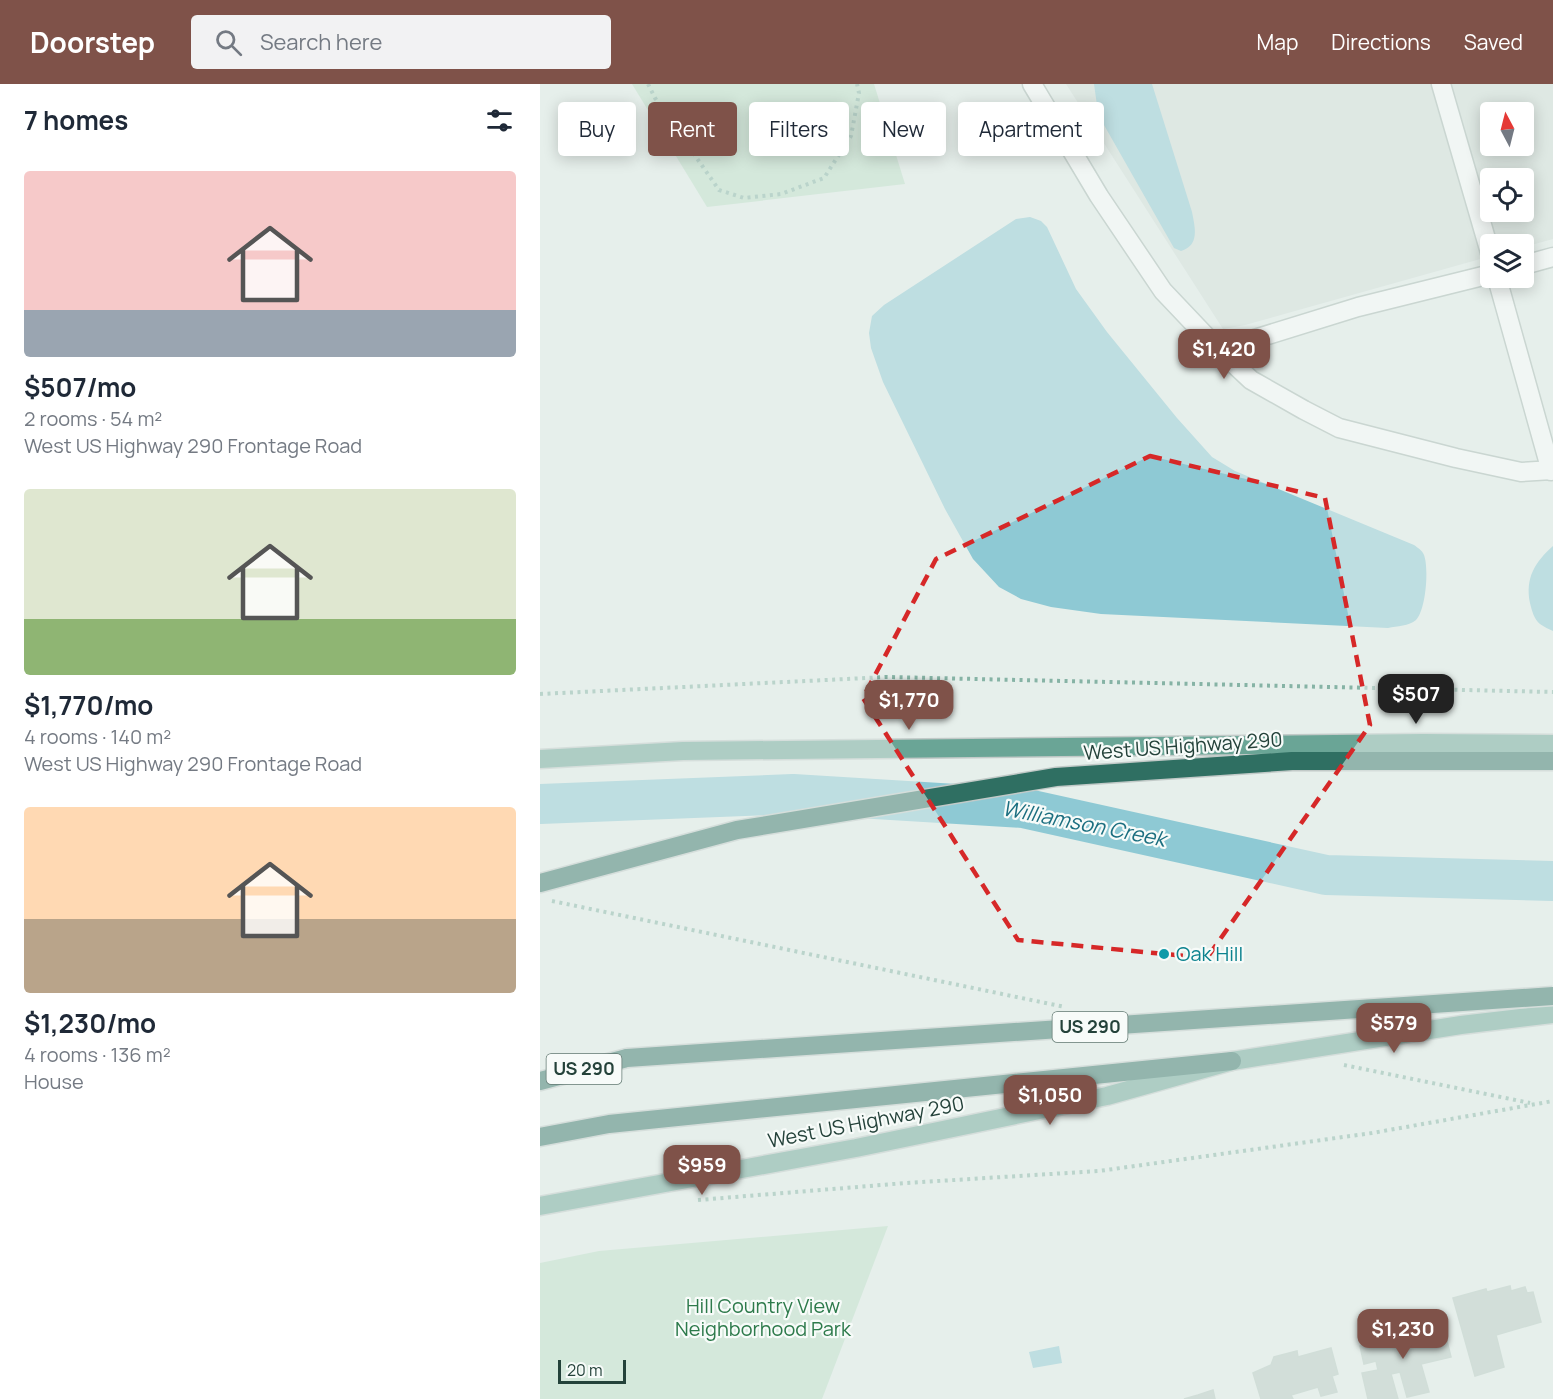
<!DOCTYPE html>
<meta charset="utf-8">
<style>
body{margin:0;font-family:Manrope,sans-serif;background:#f2f2f3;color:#1f2937;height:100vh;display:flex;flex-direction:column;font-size:22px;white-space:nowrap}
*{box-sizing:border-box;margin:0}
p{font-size:20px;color:#747a83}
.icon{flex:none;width:33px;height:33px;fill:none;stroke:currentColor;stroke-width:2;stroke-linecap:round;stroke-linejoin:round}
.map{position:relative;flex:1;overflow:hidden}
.side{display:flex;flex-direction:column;background:#fff;width:540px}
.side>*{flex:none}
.top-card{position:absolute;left:18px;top:18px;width:570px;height:54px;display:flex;gap:12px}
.needle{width:39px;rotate:353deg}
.fabs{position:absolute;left:940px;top:18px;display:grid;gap:12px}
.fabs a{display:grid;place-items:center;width:54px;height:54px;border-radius:6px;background:#fff;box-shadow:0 3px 15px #0003;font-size:30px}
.scale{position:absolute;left:18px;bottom:15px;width:68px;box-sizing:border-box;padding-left:6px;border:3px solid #24423a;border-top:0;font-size:16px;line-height:21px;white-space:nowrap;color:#24423a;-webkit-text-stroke:4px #f7fbf9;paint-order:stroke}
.price{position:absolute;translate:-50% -51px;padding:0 14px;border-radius:12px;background:#7f5249;color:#fff;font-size:20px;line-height:39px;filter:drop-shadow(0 2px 3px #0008)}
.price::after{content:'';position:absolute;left:50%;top:36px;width:18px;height:14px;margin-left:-9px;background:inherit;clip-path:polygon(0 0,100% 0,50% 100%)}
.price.active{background:#222;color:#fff}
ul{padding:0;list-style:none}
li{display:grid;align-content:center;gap:12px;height:318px;padding:0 24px}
li span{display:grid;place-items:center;height:186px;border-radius:6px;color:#555}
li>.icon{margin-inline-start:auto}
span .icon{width:108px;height:108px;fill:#fffc;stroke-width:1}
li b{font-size:26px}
h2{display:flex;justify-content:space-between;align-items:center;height:72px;padding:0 24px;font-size:26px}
.tag{padding:0 21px;border-radius:6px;background:#fff;box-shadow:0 3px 15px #0003;font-size:21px;line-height:54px}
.tag.active{background:#7f5249;color:#fff}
header{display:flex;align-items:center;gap:36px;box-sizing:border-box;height:84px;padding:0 30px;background:#7f5249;color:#fff}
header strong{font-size:28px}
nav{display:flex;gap:33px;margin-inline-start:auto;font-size:21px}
.search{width:420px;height:54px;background:#f2f2f3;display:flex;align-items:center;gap:15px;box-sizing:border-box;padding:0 21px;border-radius:6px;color:#747a83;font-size:22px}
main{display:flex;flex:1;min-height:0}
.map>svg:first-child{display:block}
.built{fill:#d4dfda;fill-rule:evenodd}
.green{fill:#bfe0c8}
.water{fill:#8ec9d4}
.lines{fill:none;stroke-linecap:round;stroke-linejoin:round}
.river{stroke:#8ec9d4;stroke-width:40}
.building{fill:#bbcac4;stroke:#b8c9c2;stroke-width:1.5}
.minor-casing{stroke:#a8b8b2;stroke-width:21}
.major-casing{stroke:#c2cac8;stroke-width:21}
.highway-casing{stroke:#c2cac8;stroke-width:21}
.path{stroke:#86b3a5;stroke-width:4;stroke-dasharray:3 4.5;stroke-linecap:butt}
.minor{stroke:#fff;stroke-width:18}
.major{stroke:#6aa596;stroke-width:18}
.highway{stroke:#2f6f62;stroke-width:18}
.highway-bridge-casing{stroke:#c2cac8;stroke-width:21;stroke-linecap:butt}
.highway-bridge{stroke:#2f6f62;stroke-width:18}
.marked{fill:none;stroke:#d62828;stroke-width:4.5;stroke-dasharray:12 8;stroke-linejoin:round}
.culture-dot{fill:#0f9aa8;stroke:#f7fbf9;stroke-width:2}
.labels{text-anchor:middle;stroke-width:4.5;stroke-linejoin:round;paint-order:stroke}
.shield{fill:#f7fbf9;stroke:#637a73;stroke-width:1.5}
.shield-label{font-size:18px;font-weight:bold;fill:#24423a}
.street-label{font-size:20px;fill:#24423a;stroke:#f7fbf9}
.culture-label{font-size:20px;fill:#0d838f;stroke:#f7fbf9;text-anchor:start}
.park-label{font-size:20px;fill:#2d7a4b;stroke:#f7fbf9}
.water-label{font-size:21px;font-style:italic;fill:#1c6f80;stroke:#f7fbf9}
</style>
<header>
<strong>Doorstep</strong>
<div class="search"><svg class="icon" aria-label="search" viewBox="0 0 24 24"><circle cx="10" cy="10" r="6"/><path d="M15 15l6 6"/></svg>Search here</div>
<nav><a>Map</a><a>Directions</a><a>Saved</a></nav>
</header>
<main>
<section class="side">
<h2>7 homes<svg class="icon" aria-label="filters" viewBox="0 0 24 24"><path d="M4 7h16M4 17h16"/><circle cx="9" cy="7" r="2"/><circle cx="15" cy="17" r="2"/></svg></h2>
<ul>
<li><span style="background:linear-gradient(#f6c9c9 75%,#9aa5b1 0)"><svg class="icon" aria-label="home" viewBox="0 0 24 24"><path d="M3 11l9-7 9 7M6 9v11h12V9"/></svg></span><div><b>$507/mo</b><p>2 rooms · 54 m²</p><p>West US Highway 290 Frontage Road</p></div></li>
<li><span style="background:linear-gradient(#dfe7d0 70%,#8fb573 0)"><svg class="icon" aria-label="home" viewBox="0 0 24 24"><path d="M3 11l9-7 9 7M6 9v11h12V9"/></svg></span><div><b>$1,770/mo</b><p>4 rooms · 140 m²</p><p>West US Highway 290 Frontage Road</p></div></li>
<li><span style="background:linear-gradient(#ffd9b3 60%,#b9a48a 0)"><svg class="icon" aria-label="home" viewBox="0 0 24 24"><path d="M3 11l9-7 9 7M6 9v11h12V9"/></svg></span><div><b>$1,230/mo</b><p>4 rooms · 136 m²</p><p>House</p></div></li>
</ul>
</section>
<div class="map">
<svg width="1013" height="1315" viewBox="0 0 1013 1315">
<rect width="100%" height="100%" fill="#e6efeb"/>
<path class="built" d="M526,0H1013V155L984,163V160H951V172L705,241L683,245ZM951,28H984V62H951ZM951,94H984V128H951Z"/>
<g class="green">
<path d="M92,0H334L365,100L167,123Z"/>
<path d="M348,1142L282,1315H0V1179L59,1167Z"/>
</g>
<g class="water">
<path d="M554,0H612L652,128C655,144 660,161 641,167L634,164L564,41L557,21Z"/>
<path d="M490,133L501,137L507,143L536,205L567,248L637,334L672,373L695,387L874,461C878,464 882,466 884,471C889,484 886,526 876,536C869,542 857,542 848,544L561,530L511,523L481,515L459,503L433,475L405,425L343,298L331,264L329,249L332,232L344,221L476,135Z"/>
<path d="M1013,462V547C1009,545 1004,543 1000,540C994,535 992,527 990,519C985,494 995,478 1013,462Z"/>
<path d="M519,1262L522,1279L493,1284L489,1268Z"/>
</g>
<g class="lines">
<path class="river" d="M0,720L253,710L483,724L786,791L1013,797"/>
</g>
<g class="building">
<path d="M970,1202L971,1207L985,1203L987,1209L993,1208L1001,1238L956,1251L964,1283L935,1292L913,1214L946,1205L947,1208Z"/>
<path d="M902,1237L911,1273L881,1280L889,1308L867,1313L860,1288L851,1290L858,1315H828L822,1289L838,1286L836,1277L824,1280L820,1262L824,1261L822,1254L852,1247L855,1258L871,1255L867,1246Z"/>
<path d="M791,1264L798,1290L792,1292L797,1308L781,1312L778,1303L751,1311L753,1315H721L713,1289L731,1281L734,1273L757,1267L758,1273Z"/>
<path d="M673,1306L675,1315H644L658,1311Z"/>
</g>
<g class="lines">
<g class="minor-casing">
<g id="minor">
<path d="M492,0L559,112L623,207L679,266L711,296L764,326L799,344L916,374L981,388L1013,386"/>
<path d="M901,0L951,172"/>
<path d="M984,181L1013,173"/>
<path d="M957,194L1011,387"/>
<path d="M679,266L818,223L951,190"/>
</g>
</g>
<g class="major-casing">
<g id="major">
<path d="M0,675L143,667L883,659L1013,660"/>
<path d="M0,1122L316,1064L567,1012L692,977L921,941L1013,930"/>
</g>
</g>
<g class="highway-casing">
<g id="highway">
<path d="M0,799L197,746L516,693L752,677H1013"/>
<path d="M0,997L87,974"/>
<path d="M0,1053L69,1040L692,977"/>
</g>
</g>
<g class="path">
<path d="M108,0L115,14L179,106L204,114L241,110L284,94L311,52L319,9L317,0"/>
<path d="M0,610L347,593L1013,608"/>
<path d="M12,817L525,923"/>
<path d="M804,981L990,1019"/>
<path d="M158,1116L366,1099L559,1087L832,1049L1013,1017"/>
</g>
<use href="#minor" class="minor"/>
<use href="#major" class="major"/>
<use href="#highway" class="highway"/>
<g class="highway-bridge-casing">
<path id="highway-bridge" d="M87,974L1013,912"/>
</g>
<use href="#highway-bridge" class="highway-bridge"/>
</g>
<path d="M0 0H1013V1315H0ZM610,372L785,414L830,641L667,874L478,856L323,614L396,475Z" fill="#e6efeb" fill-opacity=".55" fill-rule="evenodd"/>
<path class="marked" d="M610,372L785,414L830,641L667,874L478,856L323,614L396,475Z"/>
<circle class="culture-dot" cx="624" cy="870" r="6"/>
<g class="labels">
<g class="shield">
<rect x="512.5" y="928" width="75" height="30" rx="4.5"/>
<rect x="6.5" y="970" width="75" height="30" rx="4.5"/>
</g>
<g class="shield-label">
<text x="550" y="949">US 290</text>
<text x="44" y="991">US 290</text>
</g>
<g class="street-label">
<text transform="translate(643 662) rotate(-4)" y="7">West US Highway 290</text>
<text transform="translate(326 1038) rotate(-11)" y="7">West US Highway 290</text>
</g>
<g class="culture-label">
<text x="636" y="877">Oak Hill</text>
</g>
<g class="park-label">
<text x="223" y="1229">Hill Country View<tspan x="223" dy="23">Neighborhood Park</tspan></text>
</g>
<g class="water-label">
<text transform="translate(544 740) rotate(11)" y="7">Williamson Creek</text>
</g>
</g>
</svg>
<div class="fabs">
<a><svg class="needle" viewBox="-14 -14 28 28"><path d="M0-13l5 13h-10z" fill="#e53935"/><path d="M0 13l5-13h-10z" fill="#747a83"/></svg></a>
<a><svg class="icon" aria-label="locate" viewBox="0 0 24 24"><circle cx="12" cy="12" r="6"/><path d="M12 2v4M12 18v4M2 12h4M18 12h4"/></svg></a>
<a><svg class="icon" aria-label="layers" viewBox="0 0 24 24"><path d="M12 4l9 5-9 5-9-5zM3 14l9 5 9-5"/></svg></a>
</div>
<div class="scale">20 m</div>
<b class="price" style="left:684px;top:296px">$1,420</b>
<b class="price active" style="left:876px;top:641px">$507</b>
<b class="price" style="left:369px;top:647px">$1,770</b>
<b class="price" style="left:854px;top:970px">$579</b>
<b class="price" style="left:510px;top:1042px">$1,050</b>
<b class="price" style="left:162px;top:1112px">$959</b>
<b class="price" style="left:863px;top:1276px">$1,230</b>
<div class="top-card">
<a class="tag">Buy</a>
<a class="tag active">Rent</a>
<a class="tag">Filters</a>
<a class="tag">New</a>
<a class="tag">Apartment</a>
</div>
</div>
</main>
